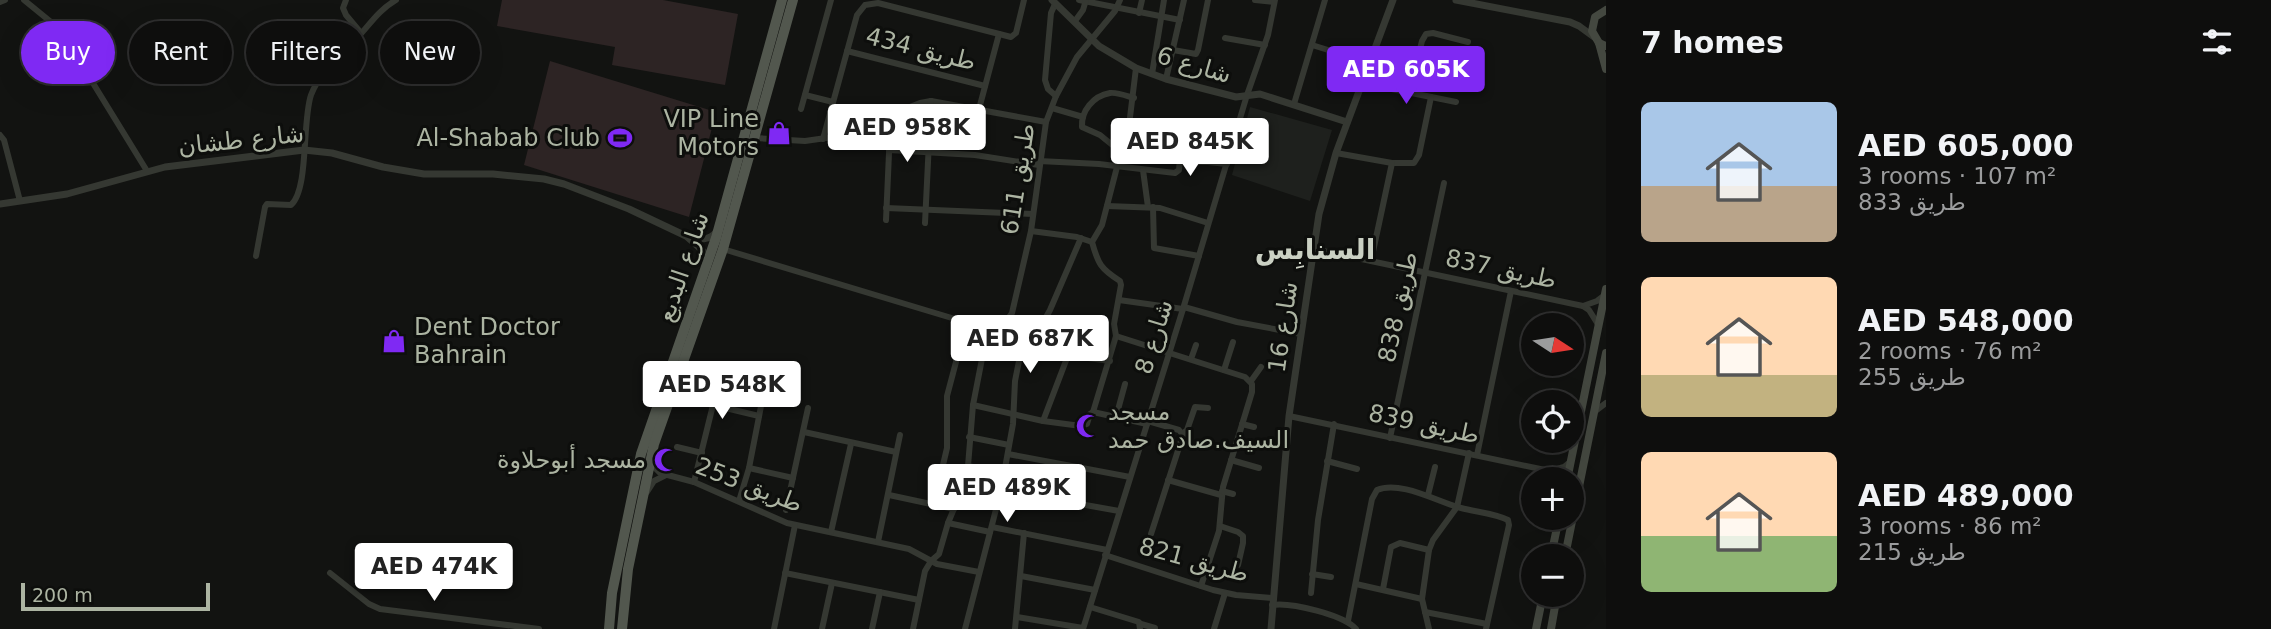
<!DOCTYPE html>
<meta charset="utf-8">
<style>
body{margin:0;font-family:"DejaVu Sans","Noto Naskh Arabic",sans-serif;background:#171716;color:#f1f3f6;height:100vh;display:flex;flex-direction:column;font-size:26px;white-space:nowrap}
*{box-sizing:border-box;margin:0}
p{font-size:23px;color:#9b9c9d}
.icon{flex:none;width:38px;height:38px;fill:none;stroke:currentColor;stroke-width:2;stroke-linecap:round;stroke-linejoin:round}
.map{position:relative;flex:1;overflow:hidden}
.drawer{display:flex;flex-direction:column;background:#0e0e0d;width:665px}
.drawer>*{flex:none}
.hud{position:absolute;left:21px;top:21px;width:665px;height:63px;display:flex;gap:14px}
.needle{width:46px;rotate:102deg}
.fabs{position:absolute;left:1521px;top:313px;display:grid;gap:14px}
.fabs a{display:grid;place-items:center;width:63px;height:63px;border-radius:50%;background:#0e0e0d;box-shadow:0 7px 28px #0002,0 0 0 2px #2e2e2e;font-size:35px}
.scale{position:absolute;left:21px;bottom:18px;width:189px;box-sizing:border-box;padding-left:7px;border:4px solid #acb4a2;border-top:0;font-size:19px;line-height:24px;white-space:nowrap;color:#acb4a2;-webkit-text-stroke:5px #0d0e0c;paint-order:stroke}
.price{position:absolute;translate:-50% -60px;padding:0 16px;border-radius:7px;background:#fff;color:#222;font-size:23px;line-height:46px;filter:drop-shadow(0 2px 4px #0008)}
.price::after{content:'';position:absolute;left:50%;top:42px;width:21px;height:16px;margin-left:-10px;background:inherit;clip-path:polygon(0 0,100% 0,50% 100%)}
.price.current{background:#7f29f3;color:#fff}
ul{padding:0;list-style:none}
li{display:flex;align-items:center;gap:21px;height:175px;padding:0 35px}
li span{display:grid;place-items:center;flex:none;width:196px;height:140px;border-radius:10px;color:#555}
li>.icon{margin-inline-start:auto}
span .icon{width:84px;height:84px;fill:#fffc;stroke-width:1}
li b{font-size:30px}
h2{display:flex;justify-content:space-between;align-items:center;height:84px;padding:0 35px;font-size:30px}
.tag{padding:0 24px;border-radius:32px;background:#0e0e0d;box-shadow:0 7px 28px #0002,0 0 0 2px #2e2e2e;font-size:24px;line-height:63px}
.tag.current{background:#7f29f3;color:#fff}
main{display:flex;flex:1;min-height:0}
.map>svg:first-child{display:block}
.built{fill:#1e201d}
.grass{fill:#2d2424}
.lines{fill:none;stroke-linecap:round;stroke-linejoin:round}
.minor{stroke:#353832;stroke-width:6}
.tertiary{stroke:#353832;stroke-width:7}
.secondary{stroke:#444840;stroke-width:8}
.primary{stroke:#52574e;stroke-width:10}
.labels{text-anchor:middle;stroke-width:6;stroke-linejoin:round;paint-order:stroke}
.street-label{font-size:24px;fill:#acb4a2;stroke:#0d0e0c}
.poi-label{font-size:24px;fill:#acb4a2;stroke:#0d0e0c;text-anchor:end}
.quarter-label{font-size:28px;font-weight:bold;fill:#cad0c3;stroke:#0d0e0c}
</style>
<main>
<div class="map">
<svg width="1606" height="629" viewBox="0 0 1606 629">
<rect width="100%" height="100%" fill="#121311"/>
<path class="built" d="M1250,107L1332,130L1310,201L1232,175Z"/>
<g class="grass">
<path d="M502,0H663L738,14L725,85L612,65L615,47L497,26Z"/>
<path d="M550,61L716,112L689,217L524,165Z"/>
</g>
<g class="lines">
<g class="minor">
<path d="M24,0L51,22L72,49L147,171"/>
<path d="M346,0L343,8L346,15L361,33"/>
<path d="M1079,0L1180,20"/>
<path d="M1255,0L1274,2"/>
<path d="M0,2L5,0"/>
<path d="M1055,4L1051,13L1045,80L1048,89L1056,96"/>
<path d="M1139,13L1142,0"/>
<path d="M1075,21L1083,10L1086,0"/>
<path d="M1225,38L1265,45"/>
<path d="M1312,45L1370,63"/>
<path d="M1173,50L1196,54L1198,50L1208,0"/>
<path d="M847,51L985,86"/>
<path d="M1152,74L1164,0"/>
<path d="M1166,79L1184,0"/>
<path d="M1362,83L1456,102"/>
<path d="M1409,93L1422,41L1426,34L1433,33L1468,42"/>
<path d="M805,95L833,102"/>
<path d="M1294,104L1325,0"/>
<path d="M1052,108L1083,117"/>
<path d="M801,109L831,0"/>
<path d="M979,109L999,34"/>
<path d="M0,135L4,140L20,201"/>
<path d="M755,138L805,141L833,137L920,103L931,101L1046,122"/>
<path d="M823,139L857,15L865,5L878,3L1011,37L1016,33L1024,0"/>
<path d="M1127,142L1136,68"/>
<path d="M889,150L975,155L1039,165"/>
<path d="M1121,152L1100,135L1082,127C1081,111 1093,96 1110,93C1117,92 1127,96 1134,98"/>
<path d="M1336,153L1392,163H1414L1419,155L1431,97"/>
<path d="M1039,161L1099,164L1175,173L1179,170L1181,147L1200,145"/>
<path d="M1180,162H1208L1227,164"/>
<path d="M1143,170L1148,207"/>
<path d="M1107,206L1160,208L1208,223"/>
<path d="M1153,207L1154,248L1199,256"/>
<path d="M886,208L1033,214"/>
<path d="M886,220L890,131L887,116"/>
<path d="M925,223L931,101"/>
<path d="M1031,231L1077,237L1092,242"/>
<path d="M723,249L975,325C991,328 1003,328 1012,313L1031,231L1046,122L1056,96L1077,57L1115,11L1120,0"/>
<path d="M1314,249L1583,306L1589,310L1599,326"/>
<path d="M256,256L265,207L267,204L291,205C309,189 302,121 311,95C320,71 341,55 358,37C371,23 379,10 396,0"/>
<path d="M1371,261L1392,163"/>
<path d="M1119,300L1183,309"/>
<path d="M1583,306L1597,301L1605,295"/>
<path d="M1184,307L1237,322L1301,334"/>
<path d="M1045,319L1073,330L1070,356"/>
<path d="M1008,321L1026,336"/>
<path d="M1116,336L1245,377L1252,384V392L1223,487L1219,531L1201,586"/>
<path d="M1191,359L1196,345"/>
<path d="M1224,370L1233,342"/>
<path d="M1251,381L1261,367"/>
<path d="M692,400L759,416"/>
<path d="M973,405L1043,421L1081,426L1087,424L1090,414L1093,412L1147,424"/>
<path d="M1093,412L1116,336L1114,324L1121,285L1120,281C1101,269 1098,264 1092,242L1102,225L1117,167"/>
<path d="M1594,412L1606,403"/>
<path d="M1289,416L1550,471L1561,480"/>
<path d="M1116,417L1125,384"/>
<path d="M1043,421L1067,358L1074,356L1110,361"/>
<path d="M1148,421L1179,430L1183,435L1151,534"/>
<path d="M1242,424L1254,427"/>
<path d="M804,432L896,452"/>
<path d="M1182,434L1187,430L1195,407L1208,408"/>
<path d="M969,437L1009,445"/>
<path d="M1390,438L1444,183"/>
<path d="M677,447L702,453"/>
<path d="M1008,454L1130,477"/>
<path d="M1477,455L1511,291"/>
<path d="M1231,460L1259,468"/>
<path d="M1327,461L1357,469"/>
<path d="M650,463L660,473L694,482L787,523L909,549L937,564L979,572"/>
<path d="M968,466L1004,473"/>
<path d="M749,468L793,478"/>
<path d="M1550,471L1564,467L1570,462"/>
<path d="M1168,480L1221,495"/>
<path d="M694,482L713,405"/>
<path d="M1001,490L1119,511"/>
<path d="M1222,491L1233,494"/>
<path d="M647,492L654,481L666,475"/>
<path d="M889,495L954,509"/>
<path d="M1428,495L1435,467"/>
<path d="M739,501L749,468L763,396"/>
<path d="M1069,502L1076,467"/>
<path d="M934,503L947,448V396L956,362V337L958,319"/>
<path d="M786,510L808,408"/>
<path d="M948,523L990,532"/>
<path d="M1220,526L1238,532L1243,536V543L1238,565"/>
<path d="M992,527L1107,550"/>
<path d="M831,532L851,444"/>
<path d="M878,542L900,435"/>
<path d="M1105,555L1213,590L1236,595L1273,598"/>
<path d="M330,573L369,604L380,609L539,629"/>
<path d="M785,573L919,600"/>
<path d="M1312,574L1331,577"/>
<path d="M1021,576L1095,590"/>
<path d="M1356,584L1422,599"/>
<path d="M1383,589L1391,547L1400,543L1429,550"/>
<path d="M1311,593L1318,520L1334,424"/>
<path d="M1272,605C1291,602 1344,615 1356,629"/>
<path d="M1090,607L1139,622L1140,629"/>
<path d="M1425,612L1487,624"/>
<path d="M1017,617L1083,628"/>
<path d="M1348,621L1372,499L1377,490C1400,480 1438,502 1461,508C1476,512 1494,513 1508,520L1509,525L1486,629"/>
<path d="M1141,624L1155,628"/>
<path d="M774,629L795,525"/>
<path d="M822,629L832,583"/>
<path d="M872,629L880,592"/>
<path d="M913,629L925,571L931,561L939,554L948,523L963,487L968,466L973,405L988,328"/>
<path d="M965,629L1001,490L1013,424L1015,381L1021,351L1026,336L1045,319L1050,310L1081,238"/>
<path d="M1015,629L1024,533"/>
<path d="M1083,629L1183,309L1247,95L1268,35L1275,0"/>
<path d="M1214,629L1225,593"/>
<path d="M1429,629L1422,599L1429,550L1433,540L1457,507L1469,453"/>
</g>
<g class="tertiary">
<path d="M1052,0L1099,46L1136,68L1166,79L1236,97L1260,94L1347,122"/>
<path d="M1456,0L1570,22L1579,26L1594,37"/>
<path d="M0,204L67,194L165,167L304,150L332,153L383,167L424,174H493L544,179L564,184L629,209L686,236L703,251L706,263"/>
<path d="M687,236C699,239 709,242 717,231"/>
<path d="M1271,629L1289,416L1319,214L1336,153L1393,0"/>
</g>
<g class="secondary">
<path d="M1606,10L1595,17L1592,31L1599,43L1606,46"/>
<path d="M1599,43L1606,69"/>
<path d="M1567,480L1606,289"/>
<path d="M1551,556L1559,518"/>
<path d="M1565,556L1606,353"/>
<path d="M1536,629L1543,595"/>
<path d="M1551,629L1557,595"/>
</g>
<g class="primary">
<path d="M609,629L612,593L641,454L716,238L782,0"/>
<path d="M622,629L628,569L654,444L723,249L793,0"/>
</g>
</g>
<defs>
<g id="shop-bare" transform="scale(1.89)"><path d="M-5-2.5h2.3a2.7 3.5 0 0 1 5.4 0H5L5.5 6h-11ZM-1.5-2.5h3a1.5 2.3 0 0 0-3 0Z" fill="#7f29f3" stroke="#0d0e0c" stroke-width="2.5" paint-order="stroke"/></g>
<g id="stadium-bare" transform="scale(1.89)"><path d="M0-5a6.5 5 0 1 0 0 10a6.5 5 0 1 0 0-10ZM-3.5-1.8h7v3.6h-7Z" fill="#7f29f3" stroke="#0d0e0c" stroke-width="2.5" paint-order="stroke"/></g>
<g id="mosque-bare" transform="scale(1.89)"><path d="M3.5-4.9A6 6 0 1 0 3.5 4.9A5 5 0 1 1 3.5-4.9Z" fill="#7f29f3" stroke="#0d0e0c" stroke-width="2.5" paint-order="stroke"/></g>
</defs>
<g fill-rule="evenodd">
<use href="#shop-bare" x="779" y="133"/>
<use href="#stadium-bare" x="620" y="138"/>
<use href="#shop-bare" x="394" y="341"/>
<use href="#mosque-bare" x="1088" y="426"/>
<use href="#mosque-bare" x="666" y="460"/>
</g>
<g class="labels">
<g class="street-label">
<text transform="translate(921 49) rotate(14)" y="8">طريق 434</text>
<text transform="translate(1194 65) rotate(16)" y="8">شارع 6</text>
<text transform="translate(241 140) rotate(-6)" y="8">شارع طشان</text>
<text transform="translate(1018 179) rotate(-81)" y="8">طريق 611</text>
<text transform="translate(683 267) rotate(-71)" y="8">شارع البديع</text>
<text transform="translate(1501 269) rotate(12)" y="8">طريق 837</text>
<text transform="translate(1398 307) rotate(-78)" y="8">طريق 838</text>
<text transform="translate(1283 327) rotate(-82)" y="8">شارع 16</text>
<text transform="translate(1154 337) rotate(-73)" y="8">شارع 8</text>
<text transform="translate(1424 424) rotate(12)" y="8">طريق 839</text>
<text transform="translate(749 485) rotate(21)" y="8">طريق 253</text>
<text transform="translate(1194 560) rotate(15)" y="8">طريق 821</text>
</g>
<g class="poi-label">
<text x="759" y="127">VIP Line<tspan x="759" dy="28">Motors</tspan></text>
<text x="600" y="146">Al-Shabab Club</text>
<text x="414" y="335" text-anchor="start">Dent Doctor<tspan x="414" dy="28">Bahrain</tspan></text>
<text x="1108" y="420" text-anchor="start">مسجد<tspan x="1108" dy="28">السيف.صادق حمد</tspan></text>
<text x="646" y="468">مسجد أبوحلاوة</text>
</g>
<g class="quarter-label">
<text x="1315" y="259">السنابِس</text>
</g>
</g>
</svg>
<div class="fabs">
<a><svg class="needle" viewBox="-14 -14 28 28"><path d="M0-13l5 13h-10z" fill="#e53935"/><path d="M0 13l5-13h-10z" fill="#9b9c9d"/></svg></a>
<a><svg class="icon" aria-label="locate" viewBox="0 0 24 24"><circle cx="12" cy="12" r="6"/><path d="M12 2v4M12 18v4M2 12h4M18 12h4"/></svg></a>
<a>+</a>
<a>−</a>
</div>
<div class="scale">200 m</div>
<b class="price current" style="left:1406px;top:106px">AED 605K</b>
<b class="price" style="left:907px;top:164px">AED 958K</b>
<b class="price" style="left:1190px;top:178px">AED 845K</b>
<b class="price" style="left:1030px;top:375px">AED 687K</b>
<b class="price" style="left:722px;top:421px">AED 548K</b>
<b class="price" style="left:1007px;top:524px">AED 489K</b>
<b class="price" style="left:434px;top:603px">AED 474K</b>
<div class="hud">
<a class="tag current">Buy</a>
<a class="tag">Rent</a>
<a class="tag">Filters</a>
<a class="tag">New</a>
</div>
</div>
<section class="drawer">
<h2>7 homes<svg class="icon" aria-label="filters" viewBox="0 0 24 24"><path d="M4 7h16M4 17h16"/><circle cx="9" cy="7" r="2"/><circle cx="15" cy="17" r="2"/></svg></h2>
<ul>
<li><span style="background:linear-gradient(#a9c7e8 60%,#b9a48a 0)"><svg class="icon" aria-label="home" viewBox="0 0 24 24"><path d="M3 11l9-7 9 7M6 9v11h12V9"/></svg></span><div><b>AED 605,000</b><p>3 rooms · 107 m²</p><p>طريق 833</p></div></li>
<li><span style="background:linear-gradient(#ffd9b3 70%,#c2b280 0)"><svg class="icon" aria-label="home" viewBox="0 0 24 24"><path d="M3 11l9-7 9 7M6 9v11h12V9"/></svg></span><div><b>AED 548,000</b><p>2 rooms · 76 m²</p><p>طريق 255</p></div></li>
<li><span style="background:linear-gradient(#ffd9b3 60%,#8fb573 0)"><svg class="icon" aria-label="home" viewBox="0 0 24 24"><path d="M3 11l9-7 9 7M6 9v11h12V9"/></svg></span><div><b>AED 489,000</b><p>3 rooms · 86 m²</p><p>طريق 215</p></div></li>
</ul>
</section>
</main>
